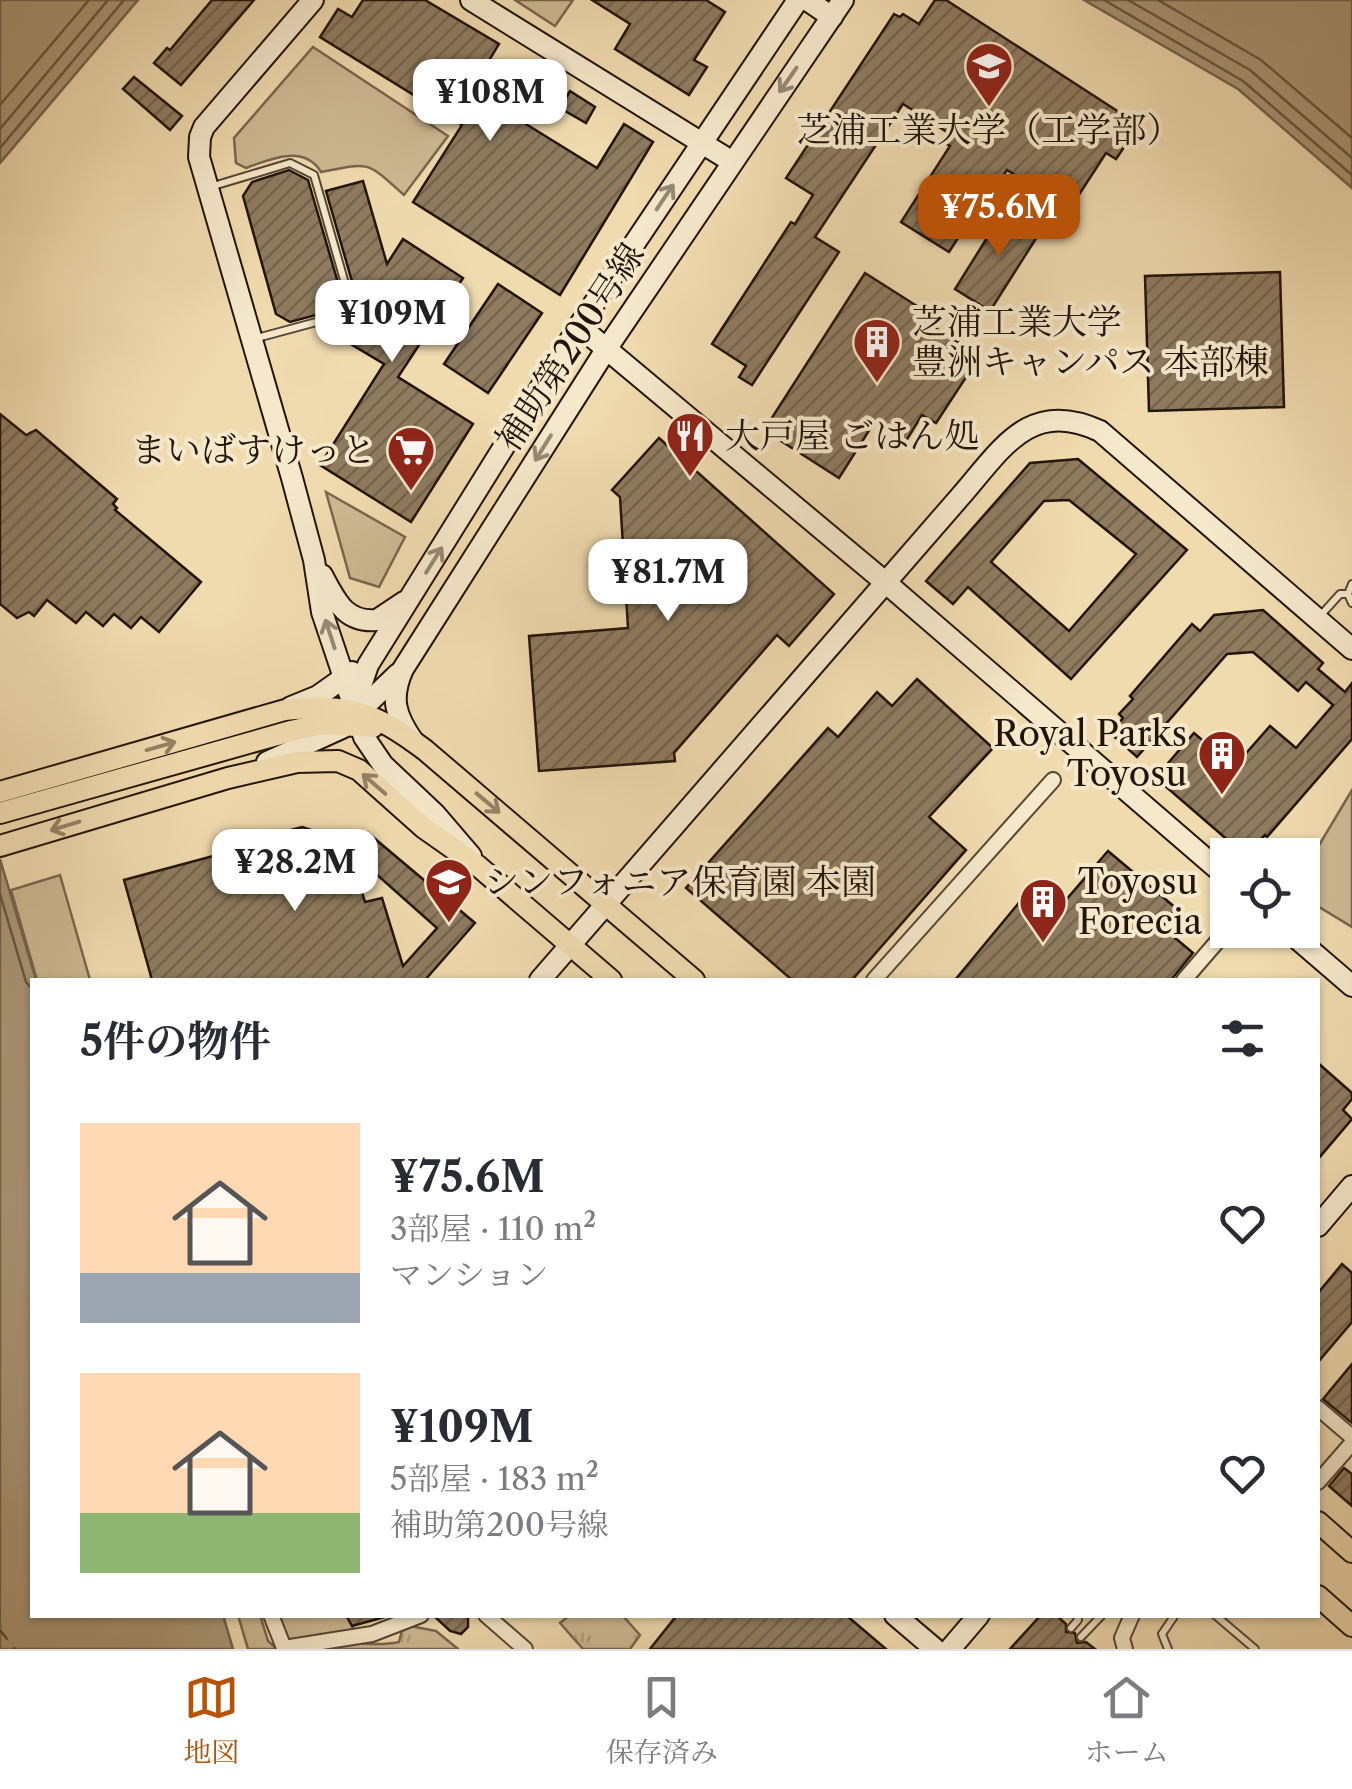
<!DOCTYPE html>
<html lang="ja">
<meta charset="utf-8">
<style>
body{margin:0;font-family:"Libre Caslon Text","Noto Serif JP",serif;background:#f7f7f7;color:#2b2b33;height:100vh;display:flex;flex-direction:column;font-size:38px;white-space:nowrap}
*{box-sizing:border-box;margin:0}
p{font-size:32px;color:#7c7c81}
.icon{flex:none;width:55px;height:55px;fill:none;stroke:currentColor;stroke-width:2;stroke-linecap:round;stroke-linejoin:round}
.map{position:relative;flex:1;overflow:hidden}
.details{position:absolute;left:30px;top:978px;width:1290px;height:640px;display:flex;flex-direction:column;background:#fff;border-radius:0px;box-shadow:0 2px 8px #0004}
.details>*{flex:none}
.controls{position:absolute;left:1210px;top:838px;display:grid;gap:20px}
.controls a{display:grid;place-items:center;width:110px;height:110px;border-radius:0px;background:#fff;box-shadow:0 2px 8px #0004;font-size:50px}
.price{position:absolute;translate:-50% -85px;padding:0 22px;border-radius:20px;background:#fff;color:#222;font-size:32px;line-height:65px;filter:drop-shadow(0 2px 5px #0008)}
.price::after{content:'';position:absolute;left:50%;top:60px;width:30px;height:22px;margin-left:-15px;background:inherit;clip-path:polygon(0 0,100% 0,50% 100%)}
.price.on{background:#b45309;color:#fff}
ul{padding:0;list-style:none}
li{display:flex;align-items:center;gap:30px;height:250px;padding:0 50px}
li span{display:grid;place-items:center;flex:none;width:280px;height:200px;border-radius:0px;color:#555}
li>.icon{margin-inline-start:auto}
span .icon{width:120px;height:120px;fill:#fffc;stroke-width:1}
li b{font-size:42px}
h2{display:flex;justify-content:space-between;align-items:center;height:120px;padding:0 50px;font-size:42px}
.tab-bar{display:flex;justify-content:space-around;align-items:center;height:140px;border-top:2px solid #e1e1e2;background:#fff;font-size:28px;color:#7c7c81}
.tab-bar a{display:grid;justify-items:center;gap:5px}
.tab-bar .on{color:#b45309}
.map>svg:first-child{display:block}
.grass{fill:url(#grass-tufts);stroke:#78664e;stroke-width:2.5}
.park{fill:#cdb993;stroke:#78664e;stroke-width:2.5}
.water{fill:#aa9777;stroke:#74634b;stroke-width:2.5}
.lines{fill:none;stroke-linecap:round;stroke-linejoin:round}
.shore{stroke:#665640;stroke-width:2.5}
.ferry{stroke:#594836;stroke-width:2.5;stroke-dasharray:12 10;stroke-linecap:butt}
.building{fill:url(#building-hatch);stroke:#23140a;stroke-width:2.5;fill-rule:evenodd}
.lane-casing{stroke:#564633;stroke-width:10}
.street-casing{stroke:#564633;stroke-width:18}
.secondary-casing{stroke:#23140a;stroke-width:24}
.primary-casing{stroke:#23140a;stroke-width:24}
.lane{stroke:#f5e8cb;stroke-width:6}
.street{stroke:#f5e8cb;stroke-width:14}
.secondary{stroke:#f5e8cb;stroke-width:20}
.primary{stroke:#f0dbaf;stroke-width:20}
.oneway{stroke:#968974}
.oneway2{stroke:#948165}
.labels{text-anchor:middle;stroke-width:8;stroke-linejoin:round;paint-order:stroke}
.poi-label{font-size:35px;fill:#23140a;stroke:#f5e8cb;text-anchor:start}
.street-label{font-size:35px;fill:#23140a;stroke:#f5e8cb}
</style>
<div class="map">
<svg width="1352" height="1649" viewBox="0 0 1352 1649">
<defs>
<pattern id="grass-tufts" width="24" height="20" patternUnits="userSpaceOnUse" patternTransform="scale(2.5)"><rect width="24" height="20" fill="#cdb993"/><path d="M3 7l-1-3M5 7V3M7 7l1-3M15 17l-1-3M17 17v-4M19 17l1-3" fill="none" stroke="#b09e7d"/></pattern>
<pattern id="building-hatch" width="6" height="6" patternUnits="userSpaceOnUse" patternTransform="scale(2.5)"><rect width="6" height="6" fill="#8e7b60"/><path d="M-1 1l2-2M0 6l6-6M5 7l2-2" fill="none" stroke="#74644d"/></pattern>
</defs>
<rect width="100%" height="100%" fill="#f0dbaf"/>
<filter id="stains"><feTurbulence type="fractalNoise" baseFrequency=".002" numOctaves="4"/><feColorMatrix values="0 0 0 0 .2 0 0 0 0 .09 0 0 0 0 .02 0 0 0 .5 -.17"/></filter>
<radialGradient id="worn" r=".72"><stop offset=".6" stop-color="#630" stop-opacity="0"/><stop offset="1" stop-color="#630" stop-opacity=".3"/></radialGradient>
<g class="grass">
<path d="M238,1615H260L268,1641L277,1649H248Z"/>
<path d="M570,1615H622L640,1635L630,1649H583L560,1623Z"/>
<path d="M410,1626L436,1631L458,1649H301C314,1647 328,1644 342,1643C363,1642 376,1647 399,1642L402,1630Z"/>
</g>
<g class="park">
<path d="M515,0H573L555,26Z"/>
<path d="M313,47L448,136L404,195C366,161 371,162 321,172C304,144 270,159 246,168L236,163L234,138Z"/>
<path d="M326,492L405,537L379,587L350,578Z"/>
<path d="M1352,790V927L1306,899L1303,872Z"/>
<path d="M60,875L90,980H37L11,890Z"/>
<path d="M278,1615H346L356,1633L287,1645Z"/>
</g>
<g class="water">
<path d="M0,0H138L0,163Z"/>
<path d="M1084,0H1352V188L1238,89Z"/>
<path d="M0,859L36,980H32V1615H223L233,1649H0Z"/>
</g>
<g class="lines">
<g class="shore">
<path d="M1104,0L1243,81L1352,175"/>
<path d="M1128,0L1250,70L1352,158"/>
<path d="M1158,0L1261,60L1352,138"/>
<path d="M0,105L89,0"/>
<path d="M0,129L108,0"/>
<path d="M0,148L124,0"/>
<path d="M0,894L26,982L32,989"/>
</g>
<path class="ferry" d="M0,1630L15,1649"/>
</g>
<g class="building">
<path d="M212,0H254L181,85L154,63L167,48L170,50Z"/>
<path d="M363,0H425L499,44L471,90L597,168L624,124L653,142L560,295L413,202L462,125L320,37L338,9L352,17Z"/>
<path d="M592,0H706L725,12L694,60L707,67L689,95L615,49L630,24Z"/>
<path d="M935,0H946L1139,125L1116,159L1106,153L1069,210L1007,170L1001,179L998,176L949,252L901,222L950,146L945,143L950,134L903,104L815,237L839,252L752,385L739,377L746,366L712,344L791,222L795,224L813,195L786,178L894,14L900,17L903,14L919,24Z"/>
<path d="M134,77L182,116L170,130L123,89Z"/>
<path d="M570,91L595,107L586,123L560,108Z"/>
<path d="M289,170L308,180L341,293L331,311L290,322L276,314L243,196L252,182Z"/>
<path d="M363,181L387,264L403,239L463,278L398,377L473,424L411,522L320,465L384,364L339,337L362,302L349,306L355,292L326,191Z"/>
<path d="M1007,206L1042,229L990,311L955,289Z"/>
<path d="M1280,272L1284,407L1149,411L1145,276Z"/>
<path d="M865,273L939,320L934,327L980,356L936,423L922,415L906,441L875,421L839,478L764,430Z"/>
<path d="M498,284L542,313L488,393L444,364Z"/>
<path d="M0,414L26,435L36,430L117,499L113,504L117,508L115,510L201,582L159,632L141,617L131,628L114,614L103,626L86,612L76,623L47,600L34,616L29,612L17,618L0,604Z"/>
<path d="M659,438L834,594L789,646L777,635L674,753L675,761L539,771L529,636L628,628L620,497L612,490Z"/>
<path d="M1078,459L1187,550L1071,679L968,587L953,604L926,581L1030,463ZM1069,500L1136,554L1069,631L991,562L1044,501Z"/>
<path d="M1263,610L1323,663L1318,669L1345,692L1352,683V739L1267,837L1265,835L1245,855L1158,780L1166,771L1163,769L1194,733L1234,767L1270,726L1296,748L1333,705L1306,682L1298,691L1253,652L1227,654L1137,757L1110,733L1123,718L1119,714L1133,699L1130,696L1192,624L1200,631L1214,615Z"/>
<path d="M917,679L993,748L929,817L966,850L852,980H792L686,888L828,728L838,737L877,692L892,706Z"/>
<path d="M302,827L335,838H365L368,833L475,923L425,980H152L124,880L269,841L268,836ZM348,849L437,928L403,966L382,898L365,902Z"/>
<path d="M1108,851L1177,909L1162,927L1193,953L1171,980H955L1032,887L1059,908Z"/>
<path d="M1318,1063L1352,1093V1099L1343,1110L1352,1119L1318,1159Z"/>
<path d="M1342,1264L1352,1273V1322L1318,1362V1293Z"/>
<path d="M1352,1364V1423L1323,1399Z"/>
<path d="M1344,1468L1352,1474V1506L1329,1486Z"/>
<path d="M346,1615H392L352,1626Z"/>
<path d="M433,1615H468V1627L461,1634L450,1631Z"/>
<path d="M677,1615H846L886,1649H650Z"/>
<path d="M1041,1615H1056L1066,1624V1632L1075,1633L1077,1643L1086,1642L1095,1649H1010Z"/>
</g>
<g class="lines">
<g class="lane-casing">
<g id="lane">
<path d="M210,187L290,163L314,175L348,294L335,317L257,338"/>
<path d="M1352,584L1348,594L1352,603"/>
<path d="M1321,615L1340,594H1348"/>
<path d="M1215,1615L1255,1649"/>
<path d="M1071,1628L1078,1620L1077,1615"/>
<path d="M1081,1637L1102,1615"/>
<path d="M1168,1649L1162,1634L1175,1615"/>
</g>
</g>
<g class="street-casing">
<g id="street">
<path d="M874,980L1053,780"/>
<path d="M1184,980L1228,929"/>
<path d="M1318,1408L1352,1437"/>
<path d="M1318,1482L1352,1443"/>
<path d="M271,1615L284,1648L372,1634L421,1615"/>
<path d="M486,1615L525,1649"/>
<path d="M1125,1649L1122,1638L1132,1615"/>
</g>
</g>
<g class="secondary-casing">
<g id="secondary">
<path d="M313,0L204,127L200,137L199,157L292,478L314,560L322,612L364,737L383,765L435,814L471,856"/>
<path d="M471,0L731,161"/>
<path d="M807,0L832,17"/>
<path d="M579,326L885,582L1228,878"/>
<path d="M322,575C336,601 345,623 377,620L404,602"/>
<path d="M354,706L368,665L579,326L798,0"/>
<path d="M291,707L318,696L352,672"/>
<path d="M413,741C395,715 390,698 403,669L607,348L843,0"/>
<path d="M267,762L342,728L398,674"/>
<path d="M1287,930L1352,986"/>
<path d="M540,980L959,498C1002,449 1029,398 1100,431L1352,649"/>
<path d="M1318,1226L1352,1186"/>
<path d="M895,1615L935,1649"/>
<path d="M950,1649L979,1615"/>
</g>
</g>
<g class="primary-casing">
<g id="primary">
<path d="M0,792L285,710C351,704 372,711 425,750L694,980"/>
<path d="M0,813L291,731L323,724L373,727"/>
<path d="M0,846L228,778L297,762L338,761L359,770L424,828L478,866L611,980"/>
<path d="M1318,1522L1352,1552"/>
<path d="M1318,1596L1352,1626"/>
</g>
</g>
<use href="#lane" class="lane"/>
<use href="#street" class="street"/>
<use href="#secondary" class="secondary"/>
<use href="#primary" class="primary"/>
</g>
<defs><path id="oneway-shaft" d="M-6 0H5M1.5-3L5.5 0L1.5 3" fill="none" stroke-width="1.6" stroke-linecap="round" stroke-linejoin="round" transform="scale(2.5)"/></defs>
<g class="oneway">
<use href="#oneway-shaft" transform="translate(788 80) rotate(125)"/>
<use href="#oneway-shaft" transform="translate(665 197) rotate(-56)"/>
<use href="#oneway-shaft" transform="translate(543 448) rotate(122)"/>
<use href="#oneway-shaft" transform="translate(434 560) rotate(-58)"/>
<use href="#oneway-shaft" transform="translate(330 634) rotate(-108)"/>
</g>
<g class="oneway2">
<use href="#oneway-shaft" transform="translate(161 746) rotate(-16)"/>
<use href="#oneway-shaft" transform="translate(374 784) rotate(-139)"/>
<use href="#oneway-shaft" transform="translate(488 803) rotate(40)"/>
<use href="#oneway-shaft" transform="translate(65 826) rotate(163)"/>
</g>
<defs>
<g id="university-pin" transform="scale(2.5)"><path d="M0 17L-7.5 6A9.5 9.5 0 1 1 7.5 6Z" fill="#8f2418" stroke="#f5e8cb"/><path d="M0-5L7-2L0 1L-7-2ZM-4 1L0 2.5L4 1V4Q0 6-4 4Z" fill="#fff"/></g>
<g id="building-pin" transform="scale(2.5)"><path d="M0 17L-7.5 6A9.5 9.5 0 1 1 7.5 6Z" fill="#8f2418" stroke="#f5e8cb"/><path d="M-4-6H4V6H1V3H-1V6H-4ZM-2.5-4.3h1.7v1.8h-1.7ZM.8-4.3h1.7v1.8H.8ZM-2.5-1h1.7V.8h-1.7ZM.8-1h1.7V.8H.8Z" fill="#fff"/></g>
<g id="restaurant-pin" transform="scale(2.5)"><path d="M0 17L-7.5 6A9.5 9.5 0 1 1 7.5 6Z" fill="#8f2418" stroke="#f5e8cb"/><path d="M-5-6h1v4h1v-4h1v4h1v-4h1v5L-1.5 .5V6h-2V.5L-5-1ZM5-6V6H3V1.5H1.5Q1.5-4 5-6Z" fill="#fff"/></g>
<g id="supermarket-pin" transform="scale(2.5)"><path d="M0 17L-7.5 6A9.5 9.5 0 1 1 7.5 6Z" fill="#8f2418" stroke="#f5e8cb"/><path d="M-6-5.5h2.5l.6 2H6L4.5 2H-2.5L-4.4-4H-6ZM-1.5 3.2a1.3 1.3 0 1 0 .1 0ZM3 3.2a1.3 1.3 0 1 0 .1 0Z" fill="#fff"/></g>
<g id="school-pin" transform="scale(2.5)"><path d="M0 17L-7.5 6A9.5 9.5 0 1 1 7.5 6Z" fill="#8f2418" stroke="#f5e8cb"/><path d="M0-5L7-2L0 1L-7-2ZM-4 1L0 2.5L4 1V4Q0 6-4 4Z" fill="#fff"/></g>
</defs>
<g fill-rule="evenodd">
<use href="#university-pin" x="989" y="66"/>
<use href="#building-pin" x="877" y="342"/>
<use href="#restaurant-pin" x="690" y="436"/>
<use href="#supermarket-pin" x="411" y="450"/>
<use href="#building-pin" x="1222" y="754"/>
<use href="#school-pin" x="449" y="882"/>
<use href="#building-pin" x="1043" y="902"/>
</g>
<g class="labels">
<g class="poi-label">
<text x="989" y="142" text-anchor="middle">芝浦工業大学（工学部）</text>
<text x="912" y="334">芝浦工業大学<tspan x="912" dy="40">豊洲キャンパス 本部棟</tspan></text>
<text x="725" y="448">大戸屋 ごはん処</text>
<text x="376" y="462" text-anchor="end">まいばすけっと</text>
<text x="1187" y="746" text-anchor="end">Royal Parks<tspan x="1187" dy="40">Toyosu</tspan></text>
<text x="484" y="894">シンフォニア保育園 本園</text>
<text x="1078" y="894">Toyosu<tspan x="1078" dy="40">Forecia</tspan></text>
</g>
<g class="street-label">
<text transform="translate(570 347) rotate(-57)" y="12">補助第200号線</text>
</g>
</g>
<rect width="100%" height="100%" filter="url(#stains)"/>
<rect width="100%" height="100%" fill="url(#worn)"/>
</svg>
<div class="controls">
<a><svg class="icon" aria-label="locate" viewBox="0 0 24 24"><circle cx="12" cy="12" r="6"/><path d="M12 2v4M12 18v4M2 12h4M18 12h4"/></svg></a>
</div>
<b class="price" style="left:490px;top:144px">¥108M</b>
<b class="price on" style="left:999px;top:259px">¥75.6M</b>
<b class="price" style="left:392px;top:365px">¥109M</b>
<b class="price" style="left:668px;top:624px">¥81.7M</b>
<b class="price" style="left:295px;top:914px">¥28.2M</b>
<section class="details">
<h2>5件の物件<svg class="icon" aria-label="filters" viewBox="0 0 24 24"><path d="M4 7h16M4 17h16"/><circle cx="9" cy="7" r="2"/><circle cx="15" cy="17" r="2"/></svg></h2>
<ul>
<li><span style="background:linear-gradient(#ffd9b3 75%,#9aa5b1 0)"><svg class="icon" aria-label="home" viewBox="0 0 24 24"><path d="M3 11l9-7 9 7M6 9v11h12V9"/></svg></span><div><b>¥75.6M</b><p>3部屋 · 110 m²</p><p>マンション</p></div><svg class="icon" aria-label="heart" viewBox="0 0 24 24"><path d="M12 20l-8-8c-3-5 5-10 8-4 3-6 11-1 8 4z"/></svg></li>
<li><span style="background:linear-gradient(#ffd9b3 70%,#8fb573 0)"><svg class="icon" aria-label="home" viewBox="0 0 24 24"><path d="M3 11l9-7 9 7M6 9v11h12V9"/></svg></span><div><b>¥109M</b><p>5部屋 · 183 m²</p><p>補助第200号線</p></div><svg class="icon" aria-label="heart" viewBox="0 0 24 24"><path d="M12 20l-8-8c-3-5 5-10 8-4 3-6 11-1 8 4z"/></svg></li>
</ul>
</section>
</div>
<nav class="tab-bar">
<a class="on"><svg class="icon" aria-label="map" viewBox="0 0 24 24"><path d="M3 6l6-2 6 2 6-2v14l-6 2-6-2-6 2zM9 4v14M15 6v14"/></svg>地図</a>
<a><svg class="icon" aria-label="saved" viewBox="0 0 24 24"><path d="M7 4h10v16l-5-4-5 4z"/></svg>保存済み</a>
<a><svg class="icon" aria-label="home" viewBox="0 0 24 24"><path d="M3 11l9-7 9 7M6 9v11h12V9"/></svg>ホーム</a>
</nav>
